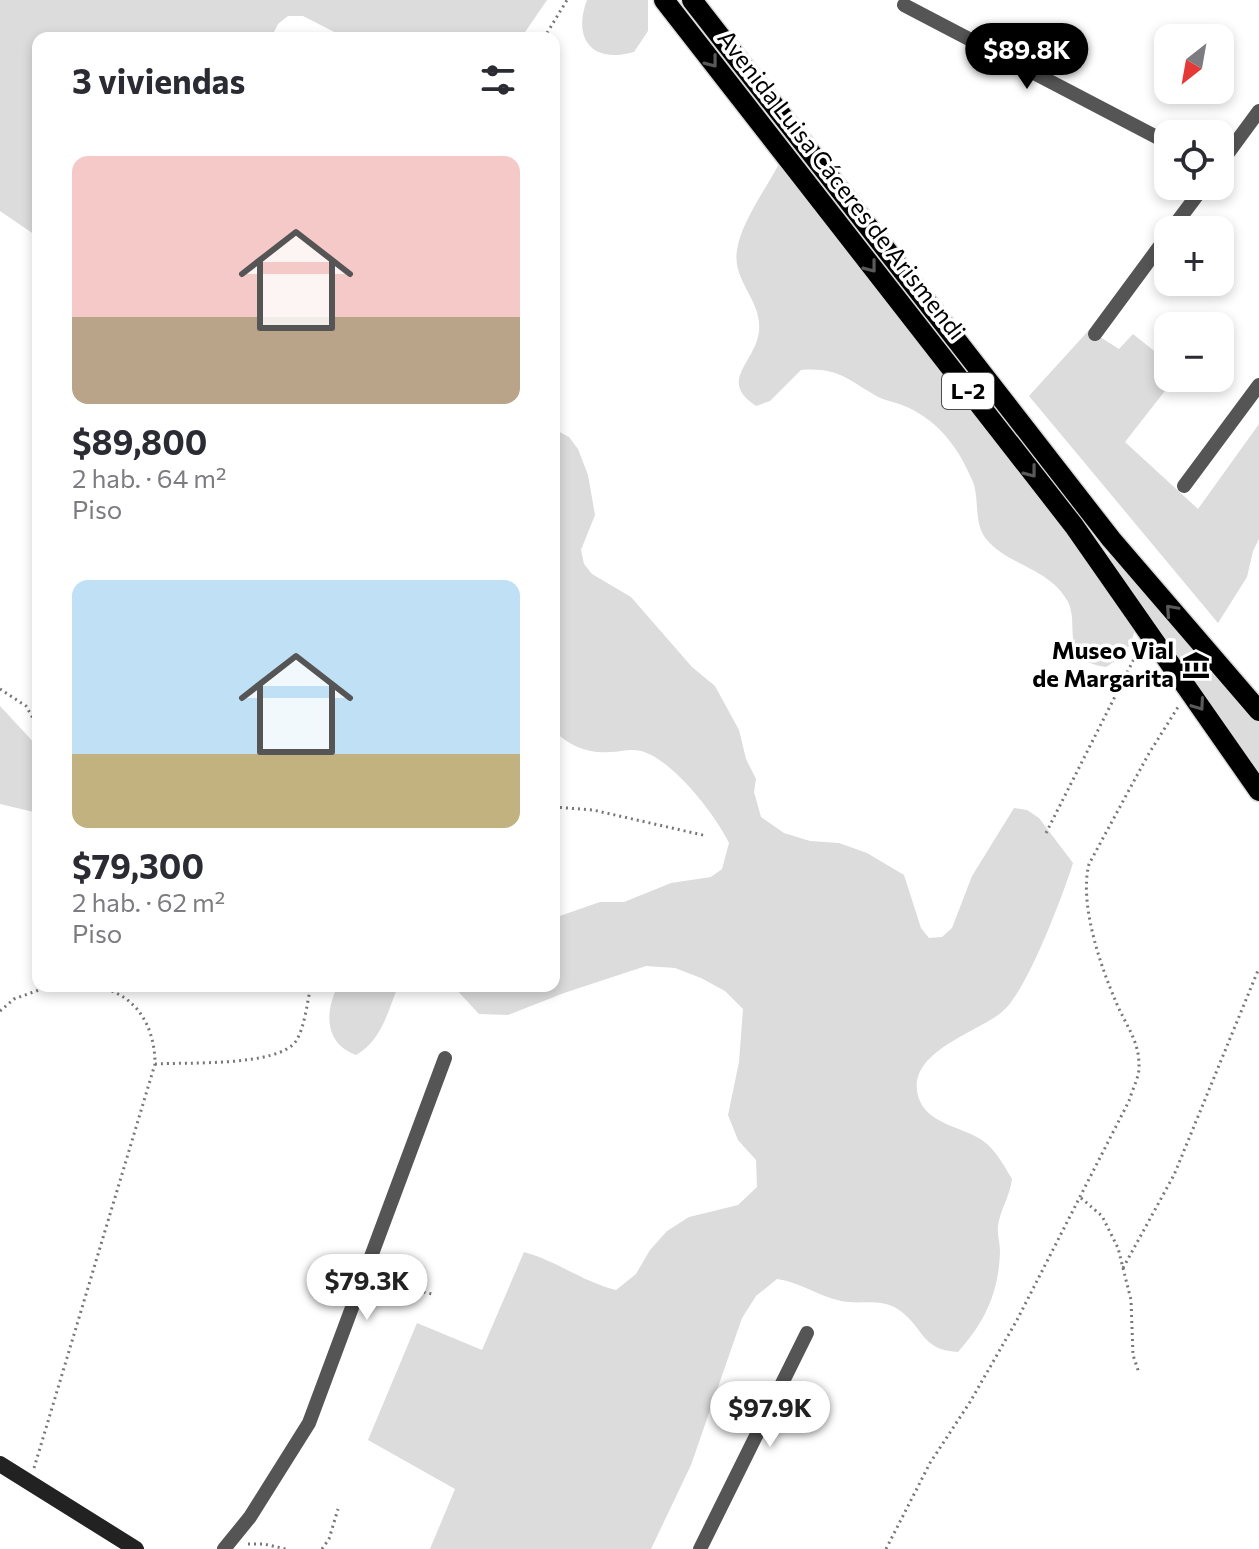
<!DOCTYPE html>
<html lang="es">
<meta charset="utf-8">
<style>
body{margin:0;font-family:Commissioner,sans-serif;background:#f7f7f7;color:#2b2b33;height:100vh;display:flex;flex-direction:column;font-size:30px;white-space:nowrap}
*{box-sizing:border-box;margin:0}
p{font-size:26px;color:#7c7c81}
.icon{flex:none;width:44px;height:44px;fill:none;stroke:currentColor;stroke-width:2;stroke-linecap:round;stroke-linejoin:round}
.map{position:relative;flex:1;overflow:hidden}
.sheet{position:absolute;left:32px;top:32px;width:528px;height:960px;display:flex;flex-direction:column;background:#fff;border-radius:16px;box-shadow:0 4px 12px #0003}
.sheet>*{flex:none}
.needle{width:52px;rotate:211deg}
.controls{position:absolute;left:1154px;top:24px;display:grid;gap:16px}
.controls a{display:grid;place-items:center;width:80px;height:80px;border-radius:16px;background:#fff;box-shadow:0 4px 12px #0003;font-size:40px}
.price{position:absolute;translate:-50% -68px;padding:0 18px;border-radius:28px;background:#fff;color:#222;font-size:26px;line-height:52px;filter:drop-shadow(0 2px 4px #0008)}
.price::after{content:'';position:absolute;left:50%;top:48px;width:24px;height:18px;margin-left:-12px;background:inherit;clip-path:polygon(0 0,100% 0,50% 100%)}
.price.selected{background:#000;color:#fff}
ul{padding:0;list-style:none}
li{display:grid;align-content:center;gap:16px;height:424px;padding:0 40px}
li span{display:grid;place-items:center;height:248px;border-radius:16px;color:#555}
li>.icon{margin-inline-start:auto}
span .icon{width:144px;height:144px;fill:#fffc;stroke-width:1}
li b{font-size:34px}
h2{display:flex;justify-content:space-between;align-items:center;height:96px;padding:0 40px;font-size:34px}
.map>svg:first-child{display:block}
.green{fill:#dcdcdc}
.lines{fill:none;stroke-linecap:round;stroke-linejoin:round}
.primary-casing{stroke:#dbdbdb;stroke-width:23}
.path{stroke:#777;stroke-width:3;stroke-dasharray:2 4;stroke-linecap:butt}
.street{stroke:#555;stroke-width:14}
.secondary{stroke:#222;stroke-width:16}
.primary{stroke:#000;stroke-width:20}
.oneway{stroke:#595959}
.labels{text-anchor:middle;stroke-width:7;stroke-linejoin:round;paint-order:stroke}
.shield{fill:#fff;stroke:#4c4c4c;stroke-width:2}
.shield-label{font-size:22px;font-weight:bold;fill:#000}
.street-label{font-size:24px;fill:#000;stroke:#fff}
.poi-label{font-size:24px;font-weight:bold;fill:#000;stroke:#fff;text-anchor:end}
</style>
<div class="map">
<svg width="1259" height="1549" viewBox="0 0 1259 1549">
<rect width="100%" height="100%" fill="#fff"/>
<g class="green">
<path d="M0,0H547L521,38H346L303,16H288L278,24L271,38H38V237L0,211Z"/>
<path d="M587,0H648V31L634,52C593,64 572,40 587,0Z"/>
<path d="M781,160L1135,622C1135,644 1124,656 1106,667C1058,660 1080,626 1068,602C1050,568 1009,566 987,540C973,524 980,501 973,482C959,449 941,423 907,407C898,403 887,401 878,397C848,380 839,367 801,370L770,401L756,406C717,381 756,362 759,331C762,299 732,282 737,250C741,222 768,186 781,160Z"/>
<path d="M1089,330L1119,349L1133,334L1168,362V378H1175L1125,442L1198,509L1259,424V539L1253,551L1247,577L1218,623L1029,396Z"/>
<path d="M554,429L569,437L578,449L588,475L595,515L581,550L584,564L592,574L631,597L692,667L715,686L739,730L746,759L756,779L754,792L761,817L784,833L810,841L839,843L867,853L904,875L921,928L929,938L942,937L952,928L972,876L1014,808L1027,810L1039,818L1073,863C1063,895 1027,991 1003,1011C980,1032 906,1051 918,1096C927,1127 967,1126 987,1144C997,1153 1005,1167 1012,1179C1010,1196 1000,1210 998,1226C997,1234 1000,1243 1000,1251C999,1292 985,1322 958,1352C919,1350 924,1325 896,1308C878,1298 860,1305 841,1301C819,1296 799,1282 777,1279L756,1296L742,1318L691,1465L651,1549H430L455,1489L368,1440L417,1323L482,1350L524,1252C557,1261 583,1282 616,1290L636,1274L650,1250L667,1231L689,1217L738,1205L757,1187L756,1160L738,1140L728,1115L739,1062L743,1009L725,991L701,978L675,968L646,966L564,993L508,1015L479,1014L453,986H554V918L600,902H624L671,883L711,877L722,869L729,843C715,814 672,759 641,751C630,748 620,752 610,752C588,754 570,746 554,731Z"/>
<path d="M1111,553L1259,722V773L1107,556Z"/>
<path d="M0,706L38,747V813L0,804Z"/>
<path d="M338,986H398C388,1012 381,1041 356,1055C325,1044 324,1012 338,986Z"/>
</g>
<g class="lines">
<g class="primary-casing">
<g id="primary">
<path d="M664,0L1074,526L1259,791"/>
<path d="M692,0L1111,539L1259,711"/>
</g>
</g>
<g class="path">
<path d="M544,38L567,0"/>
<path d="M0,689L26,706L38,727"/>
<path d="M554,807L593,810L707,836"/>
<path d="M1046,833L1140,647"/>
<path d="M0,1011L14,999L50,986"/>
<path d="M155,1064C187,1062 278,1067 296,1041C305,1027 307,1002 311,986"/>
<path d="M1081,1198L1102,1216L1118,1248L1131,1300L1133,1355L1139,1373"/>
<path d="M1123,1268L1174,1175L1259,968"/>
<path d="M376,1286L407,1288L432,1294"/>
<path d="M34,1468L155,1064C155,1023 133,990 90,986"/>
<path d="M248,1544H264L286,1549"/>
<path d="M322,1549L329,1539L338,1509"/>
<path d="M886,1549L930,1463L970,1402L1017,1320L1129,1101C1132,1090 1140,1076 1139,1065C1139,1040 1125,1024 1116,1002C1100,965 1079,903 1089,864L1148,755L1178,707"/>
</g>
<g class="street">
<path d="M904,5L1168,143"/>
<path d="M1220,164L1259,111"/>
<path d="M1171,230L1204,186"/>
<path d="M1095,334L1168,235"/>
<path d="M1184,486L1259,385"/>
<path d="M224,1549L250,1517L309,1423L445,1058"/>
<path d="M700,1549L807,1333"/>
</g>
<path class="secondary" d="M0,1464L136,1549"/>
<use href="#primary" class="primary"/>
</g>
<defs><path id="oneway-chevron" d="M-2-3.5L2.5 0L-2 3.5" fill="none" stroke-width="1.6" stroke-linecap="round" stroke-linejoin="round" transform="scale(2)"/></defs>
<g class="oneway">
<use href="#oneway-chevron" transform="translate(712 62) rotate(52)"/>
<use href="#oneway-chevron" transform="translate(871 267) rotate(52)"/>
<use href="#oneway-chevron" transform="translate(1031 472) rotate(52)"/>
<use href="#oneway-chevron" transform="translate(1171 610) rotate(-132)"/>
<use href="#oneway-chevron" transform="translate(1199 705) rotate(55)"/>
</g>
<defs>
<g id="museum-bare" transform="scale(2.16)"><path d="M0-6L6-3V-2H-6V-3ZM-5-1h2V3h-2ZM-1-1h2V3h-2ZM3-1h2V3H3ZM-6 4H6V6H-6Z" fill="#000" stroke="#fff" stroke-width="2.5" paint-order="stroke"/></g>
</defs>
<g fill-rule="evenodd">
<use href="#museum-bare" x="1196" y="665"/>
</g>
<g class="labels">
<rect class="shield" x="942" y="373" width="52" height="36" rx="6"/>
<g class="shield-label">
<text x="968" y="399">L-2</text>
</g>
<g class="street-label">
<text transform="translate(841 185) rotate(52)" y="8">Avenida Luisa Cáceres de Arismendi</text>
</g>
<g class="poi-label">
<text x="1174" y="659">Museo Vial<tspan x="1174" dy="28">de Margarita</tspan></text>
</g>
</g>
</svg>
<div class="controls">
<a><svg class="needle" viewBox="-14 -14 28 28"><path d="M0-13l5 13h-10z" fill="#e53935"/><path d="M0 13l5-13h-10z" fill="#7c7c81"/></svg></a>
<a><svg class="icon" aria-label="locate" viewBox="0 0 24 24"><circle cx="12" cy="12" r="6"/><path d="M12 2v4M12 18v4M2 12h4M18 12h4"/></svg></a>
<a>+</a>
<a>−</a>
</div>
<b class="price selected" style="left:1027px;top:91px">$89.8K</b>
<b class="price" style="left:367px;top:1322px">$79.3K</b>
<b class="price" style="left:770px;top:1449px">$97.9K</b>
<section class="sheet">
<h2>3 viviendas<svg class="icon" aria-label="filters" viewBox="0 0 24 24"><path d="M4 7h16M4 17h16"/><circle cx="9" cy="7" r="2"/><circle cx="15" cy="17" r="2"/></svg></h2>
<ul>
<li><span style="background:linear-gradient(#f6c9c9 65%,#b9a48a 0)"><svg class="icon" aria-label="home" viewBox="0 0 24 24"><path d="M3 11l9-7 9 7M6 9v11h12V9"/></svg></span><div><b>$89,800</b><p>2 hab. · 64 m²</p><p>Piso</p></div></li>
<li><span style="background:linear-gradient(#bfe0f5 70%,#c2b280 0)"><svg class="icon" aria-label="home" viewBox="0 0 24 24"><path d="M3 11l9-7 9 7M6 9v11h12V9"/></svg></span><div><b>$79,300</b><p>2 hab. · 62 m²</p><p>Piso</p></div></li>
</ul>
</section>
</div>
